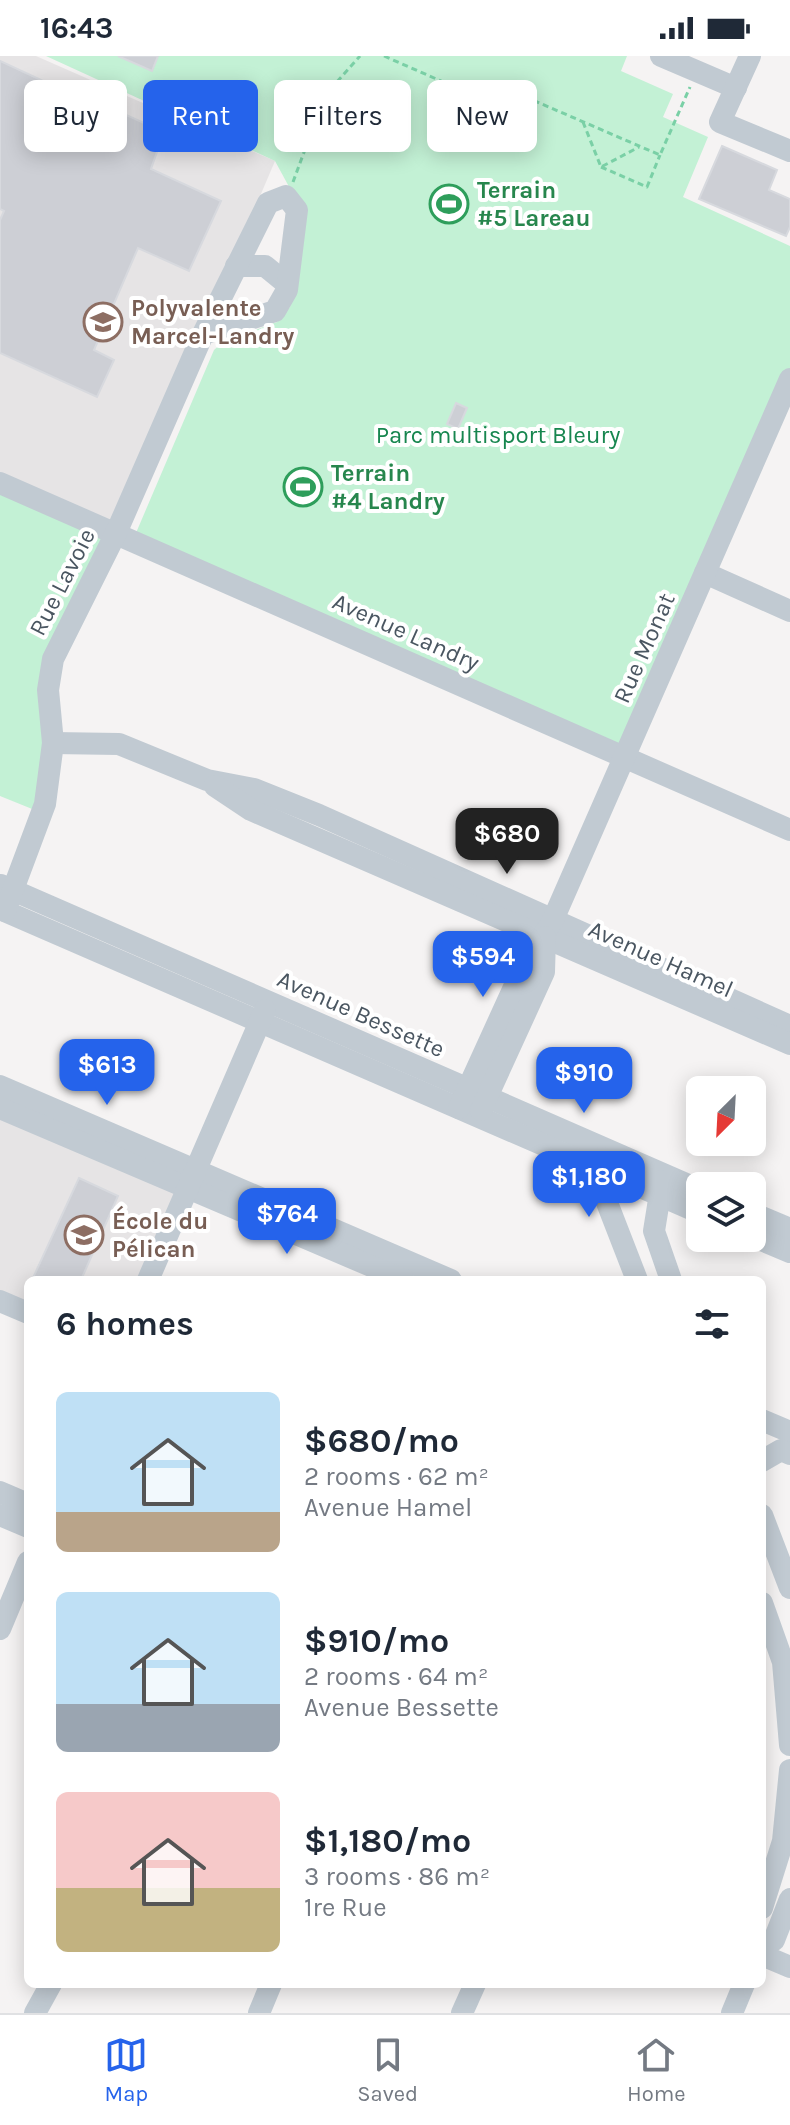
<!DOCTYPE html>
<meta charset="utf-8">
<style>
body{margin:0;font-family:Karla,sans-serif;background:#f6f6f7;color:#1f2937;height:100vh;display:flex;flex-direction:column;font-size:30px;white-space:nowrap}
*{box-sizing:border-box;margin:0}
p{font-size:26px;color:#747a83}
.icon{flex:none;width:44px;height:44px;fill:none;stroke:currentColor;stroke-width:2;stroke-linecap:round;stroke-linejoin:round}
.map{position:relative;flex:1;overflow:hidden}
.drawer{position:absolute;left:24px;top:1220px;width:742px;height:712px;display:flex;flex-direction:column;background:#fff;border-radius:12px;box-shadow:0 4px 20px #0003}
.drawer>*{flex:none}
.guide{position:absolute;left:24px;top:24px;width:742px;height:72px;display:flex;gap:16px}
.needle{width:52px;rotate:204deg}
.controls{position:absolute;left:686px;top:1020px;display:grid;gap:16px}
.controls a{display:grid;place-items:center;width:80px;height:80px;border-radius:12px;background:#fff;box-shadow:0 4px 20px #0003;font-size:40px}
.price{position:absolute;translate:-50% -68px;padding:0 18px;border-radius:16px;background:#2563eb;color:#fff;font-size:26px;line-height:52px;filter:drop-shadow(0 2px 4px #0008)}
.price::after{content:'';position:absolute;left:50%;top:48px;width:24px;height:18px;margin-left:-12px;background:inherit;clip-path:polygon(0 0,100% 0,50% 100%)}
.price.selected{background:#222;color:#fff}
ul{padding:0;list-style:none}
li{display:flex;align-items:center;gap:24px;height:200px;padding:0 32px}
li span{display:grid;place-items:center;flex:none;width:224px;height:160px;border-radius:12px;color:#555}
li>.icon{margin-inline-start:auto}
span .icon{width:96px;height:96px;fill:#fffc;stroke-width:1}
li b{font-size:34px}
h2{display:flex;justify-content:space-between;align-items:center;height:96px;padding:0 32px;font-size:34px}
.chip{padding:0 28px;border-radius:12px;background:#fff;box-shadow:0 4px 20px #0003;font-size:28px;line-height:72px}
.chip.selected{background:#2563eb;color:#fff}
.status{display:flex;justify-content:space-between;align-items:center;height:56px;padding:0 40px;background:#fff;direction:ltr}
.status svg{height:22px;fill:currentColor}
.tab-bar{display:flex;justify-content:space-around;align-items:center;height:112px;border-top:2px solid #e0e1e3;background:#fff;font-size:22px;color:#747a83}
.tab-bar a{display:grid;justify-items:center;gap:4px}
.tab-bar .selected{color:#2563eb}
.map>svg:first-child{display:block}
.education{fill:#e6e4e5}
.green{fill:#c3f1d5}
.building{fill:#cdcfd5;stroke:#d7d9de;stroke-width:2}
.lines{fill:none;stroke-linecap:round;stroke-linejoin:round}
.path{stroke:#7ad0a6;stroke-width:3;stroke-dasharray:6 4;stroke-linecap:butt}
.minor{stroke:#c1cad2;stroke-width:22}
.labels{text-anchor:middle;stroke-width:8;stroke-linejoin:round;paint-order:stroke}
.leisure-label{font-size:24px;font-weight:bold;fill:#27864d;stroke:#fff;text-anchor:start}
.education-label{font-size:24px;font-weight:bold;fill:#785e54;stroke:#fff;text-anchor:start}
.park-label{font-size:24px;fill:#17864f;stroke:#fff}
.street-label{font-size:24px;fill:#4a5661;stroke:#fff}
</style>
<div class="status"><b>16:43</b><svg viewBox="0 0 49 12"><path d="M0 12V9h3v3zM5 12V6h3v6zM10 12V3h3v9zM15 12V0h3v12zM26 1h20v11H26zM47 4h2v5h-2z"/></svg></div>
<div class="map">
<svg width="790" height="1957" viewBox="0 0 790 1957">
<rect width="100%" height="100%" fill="#f5f3f3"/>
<g class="education">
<path d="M0,0H36L275,105L116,477L0,427Z"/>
<path d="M0,1049L187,1134L148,1224H28V1257L0,1245Z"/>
</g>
<g class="green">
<path d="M46,0H627L621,15L673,38L663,61L708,81L683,141L790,190V316L622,703L130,491L214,294L223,286L277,266L290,251L306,162L275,105Z"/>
<path d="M0,433L103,479L53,598L47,759L0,740Z"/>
</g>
<g class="building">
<path d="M118,0H158L152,15Z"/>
<path d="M0,5L54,30L40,67L102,95L122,57L164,76L151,113L221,145L189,215L138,192L94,294L114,304L97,341L0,297V164L4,155L0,153Z"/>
<path d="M722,90L777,114L769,134L790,143V171L786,180L699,143Z"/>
<path d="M456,347L467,352L458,373L447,368Z"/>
<path d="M79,1122L118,1140L81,1224H32Z"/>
</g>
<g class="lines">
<g class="path">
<path d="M384,0L482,43L521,39L660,99L690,31"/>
<path d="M583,66L601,111L639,91"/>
<path d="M601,111L647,131L660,99"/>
<path d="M293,126L317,61L335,28L360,0"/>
</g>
<g class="minor">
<path d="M661,0L736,32"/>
<path d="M750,0L720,66L790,95"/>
<path d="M236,210H265L287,228"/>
<path d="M0,427L790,774"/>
<path d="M705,517L790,555"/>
<path d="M53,687L119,688L207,724L254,733L319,759L790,970"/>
<path d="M215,730L251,754L790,988"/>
<path d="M1,829L700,1134"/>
<path d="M0,853L700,1157"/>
<path d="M5,855L45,748L53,687L48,634L53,603L116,477L203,278L268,147L286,140L297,154L287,234L275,255L203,278"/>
<path d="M0,1030L451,1224"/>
<path d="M0,1052L404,1224"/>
<path d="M459,1052L526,905L552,866L790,323"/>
<path d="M481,1054L544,916L545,881"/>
<path d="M602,1102L604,1139L637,1224"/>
<path d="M662,1125L654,1175L671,1224"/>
<path d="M752,1157L790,1173"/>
<path d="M752,1180L790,1196"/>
<path d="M148,1224L265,954"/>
<path d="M0,1245L28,1257"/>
<path d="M762,1364L790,1376"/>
<path d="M762,1405L781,1394L790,1398"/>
<path d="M0,1436L28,1448"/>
<path d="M0,1459L28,1471"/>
<path d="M762,1459L790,1532"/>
<path d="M762,1547L783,1606L790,1689"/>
<path d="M0,1573L28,1506"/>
<path d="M762,1852L783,1785L790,1714"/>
<path d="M762,1893L774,1884L790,1843"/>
<path d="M762,1899L790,1911"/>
<path d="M35,1957L51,1928"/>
<path d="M259,1957L271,1928"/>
<path d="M462,1957L475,1928"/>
<path d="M732,1957L744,1928"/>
</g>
</g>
<defs>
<g id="stadium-ring" transform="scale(2)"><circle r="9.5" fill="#fff" stroke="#2e9e5b" stroke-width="1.5"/><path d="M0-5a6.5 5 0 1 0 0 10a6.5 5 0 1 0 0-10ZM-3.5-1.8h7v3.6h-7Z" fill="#2e9e5b"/></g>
<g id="school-ring" transform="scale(2)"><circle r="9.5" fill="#fff" stroke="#8d6e63" stroke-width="1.5"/><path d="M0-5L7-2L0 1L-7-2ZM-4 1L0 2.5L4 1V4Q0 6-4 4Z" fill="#8d6e63"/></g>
</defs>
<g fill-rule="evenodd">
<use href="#stadium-ring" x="449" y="148"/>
<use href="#school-ring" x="103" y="266"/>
<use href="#stadium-ring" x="303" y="431"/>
<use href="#school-ring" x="84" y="1179"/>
</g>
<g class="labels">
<g class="leisure-label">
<text x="477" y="142">Terrain<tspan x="477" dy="28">#5 Lareau</tspan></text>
<text x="331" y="425">Terrain<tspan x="331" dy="28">#4 Landry</tspan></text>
</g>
<g class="education-label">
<text x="131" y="260">Polyvalente<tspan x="131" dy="28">Marcel-Landry</tspan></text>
<text x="112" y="1173">École du<tspan x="112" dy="28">Pélican</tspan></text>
</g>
<g class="park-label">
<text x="498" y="387">Parc multisport Bleury</text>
</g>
<g class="street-label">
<text transform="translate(62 526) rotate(-63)" y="8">Rue Lavoie</text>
<text transform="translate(406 576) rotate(24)" y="8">Avenue Landry</text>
<text transform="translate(644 592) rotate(-66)" y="8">Rue Monat</text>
<text transform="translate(661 903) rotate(24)" y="8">Avenue Hamel</text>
<text transform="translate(361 958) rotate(24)" y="8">Avenue Bessette</text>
</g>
</g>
</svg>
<div class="controls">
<a><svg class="needle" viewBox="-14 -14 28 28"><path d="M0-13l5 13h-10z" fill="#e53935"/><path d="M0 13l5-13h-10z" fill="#747a83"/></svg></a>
<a><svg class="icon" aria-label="layers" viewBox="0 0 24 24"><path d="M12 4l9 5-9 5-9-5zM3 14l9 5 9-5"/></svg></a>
</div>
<b class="price selected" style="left:507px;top:820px">$680</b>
<b class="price" style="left:483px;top:943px">$594</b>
<b class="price" style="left:107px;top:1051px">$613</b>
<b class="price" style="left:584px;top:1059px">$910</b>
<b class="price" style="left:589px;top:1163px">$1,180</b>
<b class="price" style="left:287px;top:1200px">$764</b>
<div class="guide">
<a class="chip">Buy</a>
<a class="chip selected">Rent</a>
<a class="chip">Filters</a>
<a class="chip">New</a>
</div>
<section class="drawer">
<h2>6 homes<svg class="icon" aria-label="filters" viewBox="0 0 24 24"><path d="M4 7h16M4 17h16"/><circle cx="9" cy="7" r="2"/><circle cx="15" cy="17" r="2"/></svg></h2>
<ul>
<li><span style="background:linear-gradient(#bfe0f5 75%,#b9a48a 0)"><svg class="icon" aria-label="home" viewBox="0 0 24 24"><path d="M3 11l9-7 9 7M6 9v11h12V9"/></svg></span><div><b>$680/mo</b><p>2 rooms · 62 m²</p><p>Avenue Hamel</p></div></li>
<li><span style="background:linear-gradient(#bfe0f5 70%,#9aa5b1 0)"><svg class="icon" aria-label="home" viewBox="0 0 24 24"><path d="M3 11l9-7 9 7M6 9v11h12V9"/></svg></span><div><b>$910/mo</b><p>2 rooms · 64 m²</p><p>Avenue Bessette</p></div></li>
<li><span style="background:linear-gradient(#f6c9c9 60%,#c2b280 0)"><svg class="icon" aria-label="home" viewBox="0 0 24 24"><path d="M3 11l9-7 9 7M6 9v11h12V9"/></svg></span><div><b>$1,180/mo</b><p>3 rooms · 86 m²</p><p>1re Rue</p></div></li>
</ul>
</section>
</div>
<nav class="tab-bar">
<a class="selected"><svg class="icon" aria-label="map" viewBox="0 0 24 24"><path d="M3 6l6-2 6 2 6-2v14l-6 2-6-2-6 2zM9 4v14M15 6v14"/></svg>Map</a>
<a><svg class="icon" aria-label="saved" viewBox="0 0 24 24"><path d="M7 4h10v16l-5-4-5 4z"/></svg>Saved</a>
<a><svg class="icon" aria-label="home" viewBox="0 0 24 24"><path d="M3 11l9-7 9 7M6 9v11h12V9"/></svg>Home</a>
</nav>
